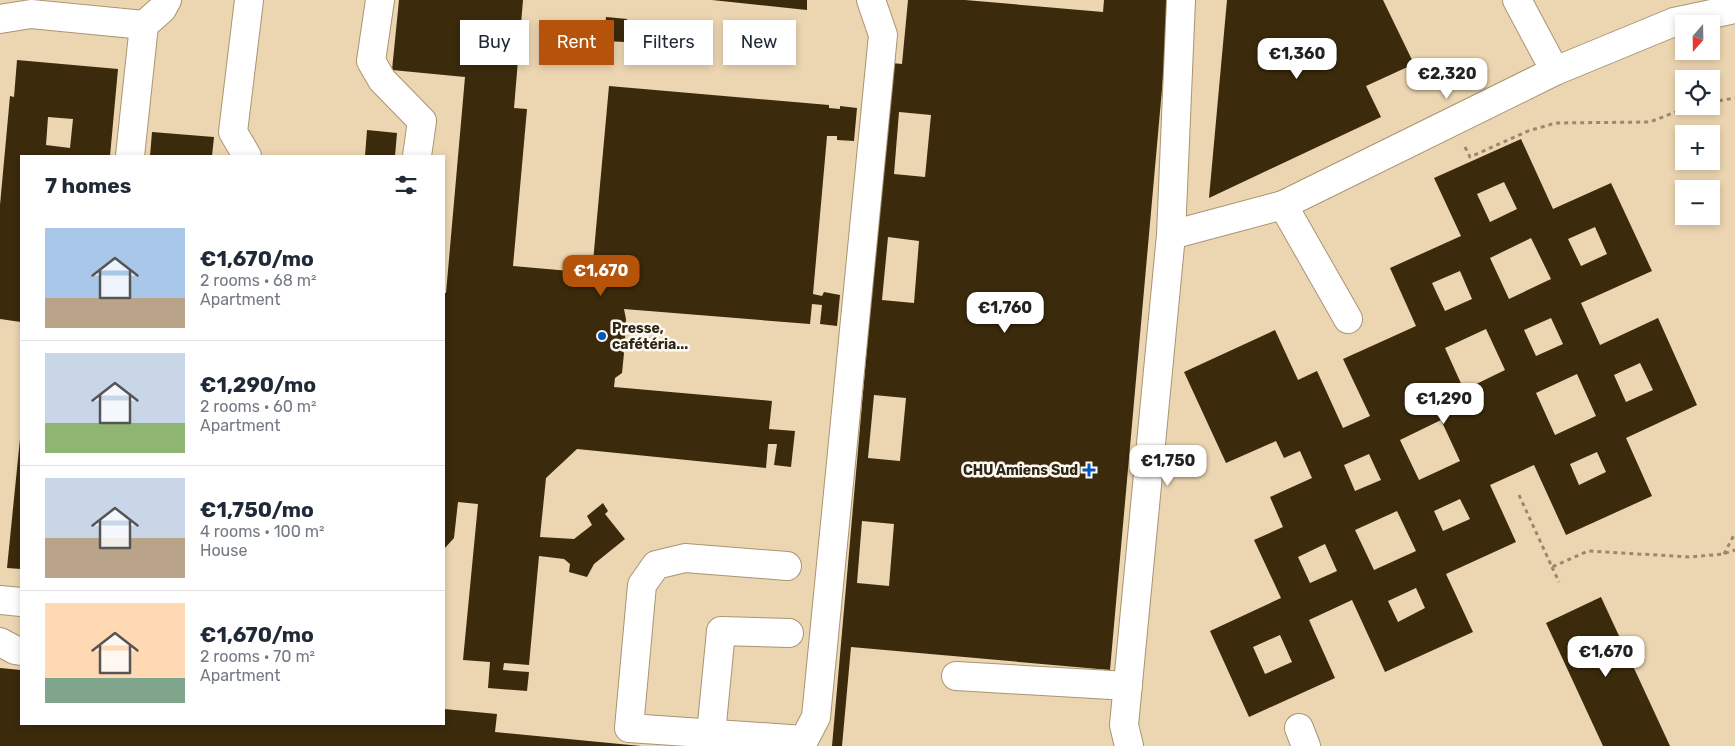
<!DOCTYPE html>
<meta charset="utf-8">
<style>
body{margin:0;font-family:Rubik,sans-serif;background:#f6f6f7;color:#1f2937;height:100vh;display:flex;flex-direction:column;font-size:19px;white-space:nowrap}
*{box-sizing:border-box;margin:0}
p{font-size:16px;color:#747a83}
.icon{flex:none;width:28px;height:28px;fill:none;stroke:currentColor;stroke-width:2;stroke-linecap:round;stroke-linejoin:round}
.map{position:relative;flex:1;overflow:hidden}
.panel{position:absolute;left:20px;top:155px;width:425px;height:570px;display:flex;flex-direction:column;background:#fff;border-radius:0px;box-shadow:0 2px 8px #0003}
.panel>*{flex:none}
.hud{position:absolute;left:460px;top:20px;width:475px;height:45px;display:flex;gap:10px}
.needle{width:32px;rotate:200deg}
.controls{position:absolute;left:1675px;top:15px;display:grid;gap:10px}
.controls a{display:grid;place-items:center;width:45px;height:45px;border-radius:0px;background:#fff;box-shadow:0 2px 8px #0003;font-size:25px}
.price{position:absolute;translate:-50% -42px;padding:0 11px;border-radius:10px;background:#fff;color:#222;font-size:16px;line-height:32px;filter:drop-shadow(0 1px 2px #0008)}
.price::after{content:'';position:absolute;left:50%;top:30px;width:15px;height:11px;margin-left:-8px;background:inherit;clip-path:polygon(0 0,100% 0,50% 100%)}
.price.selected{background:#b45309;color:#fff}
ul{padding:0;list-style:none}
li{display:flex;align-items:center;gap:15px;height:125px;padding:0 25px}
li+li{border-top:1px solid #e0e1e3}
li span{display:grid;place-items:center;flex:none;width:140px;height:100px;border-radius:0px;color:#555}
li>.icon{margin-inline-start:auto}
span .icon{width:60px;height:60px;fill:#fffc;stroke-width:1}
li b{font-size:21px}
h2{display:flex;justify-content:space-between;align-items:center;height:60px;padding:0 25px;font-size:21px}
.pill{padding:0 18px;border-radius:0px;background:#fff;box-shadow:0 2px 8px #0003;font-size:18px;line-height:45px}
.pill.selected{background:#b45309;color:#fff}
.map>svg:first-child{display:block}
.building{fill:#3b2a0c;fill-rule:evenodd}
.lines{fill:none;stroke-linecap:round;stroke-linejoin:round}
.minor-casing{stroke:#aa9472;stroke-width:30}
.path{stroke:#99886e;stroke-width:3;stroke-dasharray:4 4;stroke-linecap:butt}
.minor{stroke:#fff;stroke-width:28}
.poi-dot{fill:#0057c0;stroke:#fdf9f1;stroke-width:2}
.labels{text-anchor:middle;stroke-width:5;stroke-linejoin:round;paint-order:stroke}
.poi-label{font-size:14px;font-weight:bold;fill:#2d2517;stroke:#fdf9f1;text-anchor:start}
</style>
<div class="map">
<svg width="1735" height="746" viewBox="0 0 1735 746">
<rect width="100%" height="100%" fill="#ecd5b1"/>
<g class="building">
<path d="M399,0H523L514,108L527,109L513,266L592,273L609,86L829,105V108L840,109V106L857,108L854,141L837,140V136H827L813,294L822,296L824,292L840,295L837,326L820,324L822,305L812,304L810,324L624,309L626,319L625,339L617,344L624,353L622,373L615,378L614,387L772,401L769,429L795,431L791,467L774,465L777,444H768L766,468L577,449L546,478L540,537L574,539L592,525L587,516L603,503L608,511L605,514L625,539L594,564L587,577L569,572L570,564L564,559L539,556L529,665L504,663L503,670L529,672L527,691L488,688L490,662L463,660L478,504L458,502L454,538L444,549V293H446L465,77L392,70Z"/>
<path d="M712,0H807V10Z"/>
<path d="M908,0H965L1103,12L1104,0H1170L1110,670L851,647L842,746H832L892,63L902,64ZM899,112L931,115L925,177L894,174ZM888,237L919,241L914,303L882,300ZM874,395L906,398L900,461L868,458ZM862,521L894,524L889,586L857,583Z"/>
<path d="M1227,0H1383L1414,64L1366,86L1381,117L1209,198Z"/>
<path d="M606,17L627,19L625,42L604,41Z"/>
<path d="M17,60L118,69L110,156H21V322L0,319V205L10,96L14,97ZM48,117L73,119L70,148L46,145Z"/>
<path d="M367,130L397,133L395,156H365Z"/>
<path d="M152,132L214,137L212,156H150Z"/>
<path d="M1521,139L1553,209L1611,183L1652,271L1581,303L1600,345L1658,318L1697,405L1626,438L1652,496L1566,535L1534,465L1490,485L1516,542L1446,574L1473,632L1385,672L1352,600L1309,620L1335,678L1249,717L1210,631L1281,598L1254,540L1283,527L1270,497L1312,478L1300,451L1284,458L1276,441L1226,463L1184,372L1275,330L1298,380L1317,371L1343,428L1370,416L1343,359L1416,326L1390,268L1461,236L1434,178ZM1504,182L1517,209L1490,222L1477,194ZM1595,227L1607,254L1581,266L1568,239ZM1531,238L1551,279L1509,299L1490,258ZM1460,271L1472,299L1445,311L1432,283ZM1551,318L1563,344L1536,356L1524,330ZM1486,329L1505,370L1464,390L1445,348ZM1640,363L1653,390L1626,402L1614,375ZM1577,374L1596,416L1555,435L1536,393ZM1441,420L1460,461L1419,480L1400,440ZM1597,452L1606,472L1579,485L1570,464ZM1369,454L1381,480L1355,491L1344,465ZM1460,499L1470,519L1443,531L1434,511ZM1397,511L1416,551L1374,570L1355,530ZM1325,544L1337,571L1310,583L1298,557ZM1416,588L1425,608L1398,622L1388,601ZM1280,635L1292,662L1265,674L1253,647Z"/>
<path d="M20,439H21V569L7,568Z"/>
<path d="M1601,597L1670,746H1603L1546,623Z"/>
<path d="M0,668L21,670V724H444V709L497,714L495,732L641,746H0Z"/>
</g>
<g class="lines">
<g class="minor-casing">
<g id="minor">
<path d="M380,0L371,61L382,80L422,121L417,156"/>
<path d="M1517,0L1555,71"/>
<path d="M0,19L31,14L144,25"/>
<path d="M130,156L144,25L162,9L167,0"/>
<path d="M247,156L233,132L249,0"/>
<path d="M1283,205L1348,319"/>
<path d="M1171,235L1283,205L1555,71L1674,22L1735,9"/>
<path d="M787,566L685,558L656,565L642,585L629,728L804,740L816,717L883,35L871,0"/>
<path d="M0,600L21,602"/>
<path d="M0,642L15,650L21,651"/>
<path d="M956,676L1128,686"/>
<path d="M1299,728L1306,746"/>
<path d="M711,734L721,631L789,633"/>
<path d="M1129,746L1124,725L1171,235L1181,0"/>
</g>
</g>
<g class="path">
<path d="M1711,102L1735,98"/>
<path d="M1465,147L1470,157L1528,131L1556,123L1650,122L1691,106"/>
<path d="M1519,495L1552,567L1588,551L1690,557L1723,554L1735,550"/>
<path d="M1724,554L1735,533"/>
<path d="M1552,567L1559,582"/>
</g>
<use href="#minor" class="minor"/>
</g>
<g class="poi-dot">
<circle cx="602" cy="336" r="5"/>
<path d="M1086.5 462.5h5v5h5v5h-5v5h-5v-5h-5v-5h5z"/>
</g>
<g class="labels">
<g class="poi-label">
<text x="612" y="333">Presse,<tspan x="612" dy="16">cafétéria...</tspan></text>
<text x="1078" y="475" text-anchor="end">CHU Amiens Sud</text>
</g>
</g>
</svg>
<div class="controls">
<a><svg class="needle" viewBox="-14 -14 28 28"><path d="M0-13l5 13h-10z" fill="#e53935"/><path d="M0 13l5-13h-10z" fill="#747a83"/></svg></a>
<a><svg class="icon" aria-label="locate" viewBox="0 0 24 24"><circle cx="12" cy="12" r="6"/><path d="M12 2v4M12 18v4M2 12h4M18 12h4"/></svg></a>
<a>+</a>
<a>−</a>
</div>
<b class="price" style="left:1297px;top:80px">€1,360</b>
<b class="price" style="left:1447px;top:100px">€2,320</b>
<b class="price selected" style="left:601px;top:297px">€1,670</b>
<b class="price" style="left:1005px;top:334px">€1,760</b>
<b class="price" style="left:1444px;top:425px">€1,290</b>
<b class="price" style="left:1168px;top:487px">€1,750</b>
<b class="price" style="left:1606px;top:678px">€1,670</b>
<div class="hud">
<a class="pill">Buy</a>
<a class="pill selected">Rent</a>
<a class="pill">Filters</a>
<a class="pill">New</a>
</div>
<section class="panel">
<h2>7 homes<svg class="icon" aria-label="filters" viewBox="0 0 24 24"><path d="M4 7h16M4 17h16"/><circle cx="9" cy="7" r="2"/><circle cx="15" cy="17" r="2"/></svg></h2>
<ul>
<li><span style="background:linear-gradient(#a9c7e8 70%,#b9a48a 0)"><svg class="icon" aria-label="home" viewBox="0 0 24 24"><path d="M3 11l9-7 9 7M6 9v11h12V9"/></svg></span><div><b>€1,670/mo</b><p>2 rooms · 68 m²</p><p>Apartment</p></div></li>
<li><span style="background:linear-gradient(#c9d6e8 70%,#8fb573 0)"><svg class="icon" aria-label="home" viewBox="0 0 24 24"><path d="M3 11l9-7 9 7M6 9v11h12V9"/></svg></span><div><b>€1,290/mo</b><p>2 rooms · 60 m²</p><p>Apartment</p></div></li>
<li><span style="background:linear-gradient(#c9d6e8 60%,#b9a48a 0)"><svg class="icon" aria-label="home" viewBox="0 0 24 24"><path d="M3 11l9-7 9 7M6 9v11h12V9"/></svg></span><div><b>€1,750/mo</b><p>4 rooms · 100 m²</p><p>House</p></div></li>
<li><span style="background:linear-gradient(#ffd9b3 75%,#7fa58c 0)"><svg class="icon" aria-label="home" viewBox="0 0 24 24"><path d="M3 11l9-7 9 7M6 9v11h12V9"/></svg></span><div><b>€1,670/mo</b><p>2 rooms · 70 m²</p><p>Apartment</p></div></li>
</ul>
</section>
</div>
